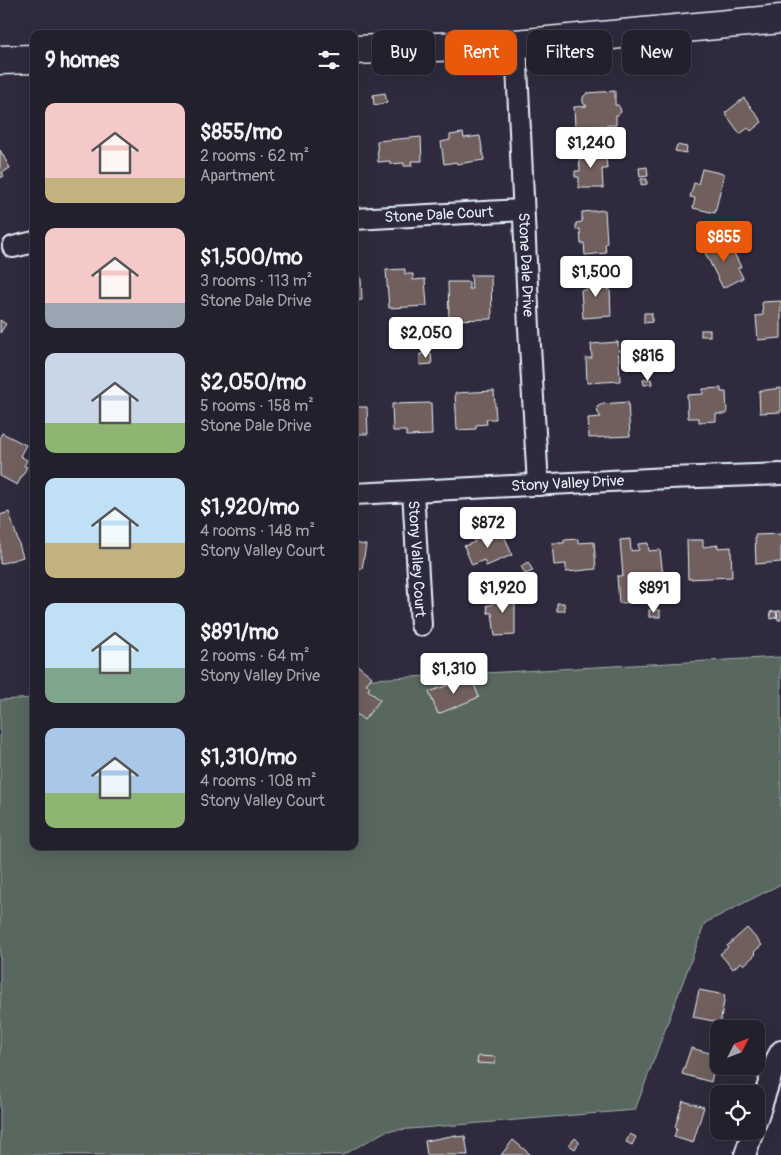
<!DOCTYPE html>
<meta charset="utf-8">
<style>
body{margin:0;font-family:Pangolin,sans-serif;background:#2f2d3a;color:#f1f3f6;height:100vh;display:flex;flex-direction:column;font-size:19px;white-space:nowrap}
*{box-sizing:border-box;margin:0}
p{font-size:16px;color:#a3a3aa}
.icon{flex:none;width:28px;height:28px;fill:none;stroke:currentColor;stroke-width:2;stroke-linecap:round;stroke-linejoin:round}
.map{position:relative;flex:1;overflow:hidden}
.sheet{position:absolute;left:30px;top:30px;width:328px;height:820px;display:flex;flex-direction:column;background:#23202e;border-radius:10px;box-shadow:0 5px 20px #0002,0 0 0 1px #403e4a}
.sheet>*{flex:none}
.top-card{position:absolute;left:372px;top:30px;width:332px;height:45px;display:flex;gap:10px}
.needle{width:32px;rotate:48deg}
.controls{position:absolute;left:710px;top:1020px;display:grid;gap:10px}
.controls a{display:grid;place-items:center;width:55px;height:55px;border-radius:10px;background:#23202e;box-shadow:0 5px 20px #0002,0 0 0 1px #403e4a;font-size:25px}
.price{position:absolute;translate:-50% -42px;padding:0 11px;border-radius:5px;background:#fff;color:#222;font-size:16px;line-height:32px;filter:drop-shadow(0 1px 2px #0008)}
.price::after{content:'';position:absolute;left:50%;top:30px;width:15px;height:11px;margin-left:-8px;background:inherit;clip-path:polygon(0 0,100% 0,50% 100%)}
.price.current{background:#ea580c;color:#fff}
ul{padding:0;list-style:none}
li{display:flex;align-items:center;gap:15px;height:125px;padding:0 15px}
li span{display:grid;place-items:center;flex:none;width:140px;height:100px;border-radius:10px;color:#555}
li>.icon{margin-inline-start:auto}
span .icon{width:60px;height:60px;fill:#fffc;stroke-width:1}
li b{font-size:21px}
h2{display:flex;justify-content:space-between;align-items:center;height:60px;padding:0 15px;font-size:21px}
.pill{padding:0 18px;border-radius:10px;background:#23202e;box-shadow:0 5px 20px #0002,0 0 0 1px #403e4a;font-size:18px;line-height:45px}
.pill.current{background:#ea580c;color:#fff}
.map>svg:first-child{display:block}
.green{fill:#58685e;stroke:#a0acab}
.building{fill:#705e5d;stroke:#e8f1f8}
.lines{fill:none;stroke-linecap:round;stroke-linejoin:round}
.minor-casing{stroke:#e8f1f8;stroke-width:24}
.secondary-casing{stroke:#e8f1f8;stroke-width:31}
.minor{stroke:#2f2a3d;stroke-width:20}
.secondary{stroke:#2f2a3d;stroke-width:28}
.labels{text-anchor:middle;stroke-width:4.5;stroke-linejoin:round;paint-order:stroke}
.street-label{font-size:15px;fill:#e8f1f8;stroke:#2f2a3d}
</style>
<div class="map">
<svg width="781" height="1155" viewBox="0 0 781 1155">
<rect width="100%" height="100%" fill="#2f2a3d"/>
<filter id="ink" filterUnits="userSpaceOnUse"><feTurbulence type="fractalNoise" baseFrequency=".02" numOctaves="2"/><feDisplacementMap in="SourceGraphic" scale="10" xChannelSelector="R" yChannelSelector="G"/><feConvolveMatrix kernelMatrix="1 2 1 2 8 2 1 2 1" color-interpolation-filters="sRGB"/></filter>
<g filter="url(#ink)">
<path class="green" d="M781,657V884L705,923L635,1110L386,1131L343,1155H0V700L34,698V846H354V680Z"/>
<g class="building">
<path d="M615,91V105H618L620,108L621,112L618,115H616V125L575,127L574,107L587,106L583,103V97L587,93Z"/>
<path d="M385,93L387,103L374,105L373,95Z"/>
<path d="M744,98L762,122L751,131L748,128L740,134L725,113Z"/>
<path d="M463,133L464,138L480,136L484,160L457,164L456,162L444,164L441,142L450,140V135Z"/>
<path d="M421,137L422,161H411L412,166H404V163L390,164V161L378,162L377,141Z"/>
<path d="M677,145L687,147L686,153L675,151Z"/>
<path d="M601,149L602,156H606L607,169H602L603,188H579V177H575V171H580L579,150Z"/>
<path d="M0,150L10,168L2,173L4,176L0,178Z"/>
<path d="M647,167L648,176L640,177L639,168Z"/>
<path d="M702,169L724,174L715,213L693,208L695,198L690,197L694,183L698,184Z"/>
<path d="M641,179H647V184L641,185Z"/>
<path d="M605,210L607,243L605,244L606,253L585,255L584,243L581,244L580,229L576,230V223L582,222V212Z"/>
<path d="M724,238L728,248L731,247L741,267L738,268L743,278L723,288L703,249Z"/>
<path d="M405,269V274H413V280L425,279L427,306L389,308L386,270Z"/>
<path d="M471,275H491L492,319L449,320L448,282H469V289H472Z"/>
<path d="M606,276L607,290L610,289L611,316L583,318L581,290H587L586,277Z"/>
<path d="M361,277L362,300L354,301V278Z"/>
<path d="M781,301V338L758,340L756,316L763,315L762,302Z"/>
<path d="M644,313H652V322L644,323Z"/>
<path d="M0,320L6,324L0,333Z"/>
<rect x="701" y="330" width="9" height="6"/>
<path d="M618,342L620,381L587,383L586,358H592L591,344Z"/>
<path d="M431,353L432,364L420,365V354Z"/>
<path d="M651,379L652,384L644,385L643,380Z"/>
<path d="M721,388V392H726L727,414H716V421L699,422V418H688L687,395L703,394V389Z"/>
<path d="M781,388V412L760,413L759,391Z"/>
<path d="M494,391L496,419H486L487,424L476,425V429L457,430L455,393Z"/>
<path d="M628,402L630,436L589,438L588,418L601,417L598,413L597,407L602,404Z"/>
<path d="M431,403L432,435L406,436V431H393L392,404Z"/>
<path d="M354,407H367L368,434H357L358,436L354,437Z"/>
<path d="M2,433L26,445L20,456L27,460L24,466L27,467L17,485L0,476V437Z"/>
<path d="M9,512L23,557L0,564V515Z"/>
<path d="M502,530L512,555L486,566L484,560L472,565L464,546L475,542L473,538L485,533L487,537Z"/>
<path d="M781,534V562L756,564L755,535Z"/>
<path d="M578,539V543L594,542L596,569L566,572V564L554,565L552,543H564V540Z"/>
<path d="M630,539L631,551L639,550L638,544L648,543L649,551L660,550L663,576L640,578L642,602L619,603L617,576H623L620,540Z"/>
<path d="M687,540H703V547L718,545V548L731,547L732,577L688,579Z"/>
<path d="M354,543L366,545L362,569L354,568Z"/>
<path d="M528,562L533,571L525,574L521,566Z"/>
<path d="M536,584V595H528V585Z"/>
<path d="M515,594V635L495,636L492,613H488L487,605H492L491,595Z"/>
<path d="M557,603H564L565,611H557Z"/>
<rect x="649" y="610" width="11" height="7"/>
<path d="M776,611L777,617L771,619L770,612Z"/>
<path d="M777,611H781V620H778Z"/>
<path d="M356,664L372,677L366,684L370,687L368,690L380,700L364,720L354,712V667Z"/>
<path d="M471,677L479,697L438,714L429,692Z"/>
<path d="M747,928L762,945L754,952L756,954L744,965L741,962L733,969L720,954L728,947L727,946Z"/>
<path d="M699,990L725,995L720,1025L717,1024L718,1022L693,1017Z"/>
<path d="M691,1048L717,1055L711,1082L682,1074Z"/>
<path d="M478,1056L496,1057L495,1064L477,1063Z"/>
<path d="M683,1101L704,1107L693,1143L674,1137L677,1128L675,1127Z"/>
<path d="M630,1134L636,1137L632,1145L626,1142Z"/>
<path d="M456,1135V1137L465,1136L468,1155H427L425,1141Z"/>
<path d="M575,1138L579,1142L575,1149L569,1145Z"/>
<path d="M513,1140L531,1155H501Z"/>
</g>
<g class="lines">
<g class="minor-casing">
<g id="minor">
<path id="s1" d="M516,44L529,328L538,485"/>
<path id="s2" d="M354,219L523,210"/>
<path d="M13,247L34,242"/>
<path id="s3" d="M413,491L421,625"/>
<path id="s4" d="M354,494L669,478L781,474"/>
<path d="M756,1122L777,1058L781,1051"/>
<path d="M745,1155L753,1131"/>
</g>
</g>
<g class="secondary-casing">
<g id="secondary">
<path d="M354,50L516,44L781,19"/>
<path d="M0,60L34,59"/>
</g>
</g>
<use href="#minor" class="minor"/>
<use href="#secondary" class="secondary"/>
</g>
</g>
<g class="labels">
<g class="street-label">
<text dy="5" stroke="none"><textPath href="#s2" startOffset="85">Stone Dale Court</textPath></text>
<text dy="5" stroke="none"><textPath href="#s1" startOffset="221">Stone Dale Drive</textPath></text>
<text dy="5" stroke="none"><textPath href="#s4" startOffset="214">Stony Valley Drive</textPath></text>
<text dy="5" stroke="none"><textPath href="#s3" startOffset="68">Stony Valley Court</textPath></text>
</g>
</g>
</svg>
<div class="controls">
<a><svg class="needle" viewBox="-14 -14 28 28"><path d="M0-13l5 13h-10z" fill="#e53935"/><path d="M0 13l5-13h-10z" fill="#a3a3aa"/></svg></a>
<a><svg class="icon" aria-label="locate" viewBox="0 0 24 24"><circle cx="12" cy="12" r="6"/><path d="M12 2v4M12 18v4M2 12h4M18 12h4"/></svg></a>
</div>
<b class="price" style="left:591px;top:169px">$1,240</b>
<b class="price current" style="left:724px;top:263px">$855</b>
<b class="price" style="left:596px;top:298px">$1,500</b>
<b class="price" style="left:426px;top:359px">$2,050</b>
<b class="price" style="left:648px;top:382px">$816</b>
<b class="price" style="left:488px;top:549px">$872</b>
<b class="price" style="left:503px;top:614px">$1,920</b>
<b class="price" style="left:654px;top:614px">$891</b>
<b class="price" style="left:454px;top:695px">$1,310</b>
<div class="top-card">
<a class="pill">Buy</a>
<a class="pill current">Rent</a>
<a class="pill">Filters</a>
<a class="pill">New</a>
</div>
<section class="sheet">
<h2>9 homes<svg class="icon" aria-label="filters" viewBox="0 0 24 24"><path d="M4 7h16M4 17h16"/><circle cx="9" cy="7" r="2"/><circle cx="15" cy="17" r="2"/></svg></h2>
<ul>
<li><span style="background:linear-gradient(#f6c9c9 75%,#c2b280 0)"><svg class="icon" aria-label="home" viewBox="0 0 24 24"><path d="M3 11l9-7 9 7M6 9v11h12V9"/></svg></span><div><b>$855/mo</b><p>2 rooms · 62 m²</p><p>Apartment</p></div></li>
<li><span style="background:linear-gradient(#f6c9c9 75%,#9aa5b1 0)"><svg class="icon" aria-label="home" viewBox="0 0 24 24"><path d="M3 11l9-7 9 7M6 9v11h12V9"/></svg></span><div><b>$1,500/mo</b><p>3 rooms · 113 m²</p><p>Stone Dale Drive</p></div></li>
<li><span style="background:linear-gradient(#c9d6e8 70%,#8fb573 0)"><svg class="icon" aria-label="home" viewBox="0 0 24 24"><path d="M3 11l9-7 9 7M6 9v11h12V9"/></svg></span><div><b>$2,050/mo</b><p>5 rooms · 158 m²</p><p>Stone Dale Drive</p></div></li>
<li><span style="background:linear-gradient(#bfe0f5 65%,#c2b280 0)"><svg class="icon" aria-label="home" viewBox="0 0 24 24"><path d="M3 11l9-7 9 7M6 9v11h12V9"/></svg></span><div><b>$1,920/mo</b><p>4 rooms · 148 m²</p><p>Stony Valley Court</p></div></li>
<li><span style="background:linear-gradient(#bfe0f5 65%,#7fa58c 0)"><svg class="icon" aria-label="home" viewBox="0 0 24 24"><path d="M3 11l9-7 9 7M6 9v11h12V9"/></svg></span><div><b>$891/mo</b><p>2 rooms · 64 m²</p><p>Stony Valley Drive</p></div></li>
<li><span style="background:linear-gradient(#a9c7e8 65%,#8fb573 0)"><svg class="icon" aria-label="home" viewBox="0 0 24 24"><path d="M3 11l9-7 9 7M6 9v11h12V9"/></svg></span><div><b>$1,310/mo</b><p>4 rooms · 108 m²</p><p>Stony Valley Court</p></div></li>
</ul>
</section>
</div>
